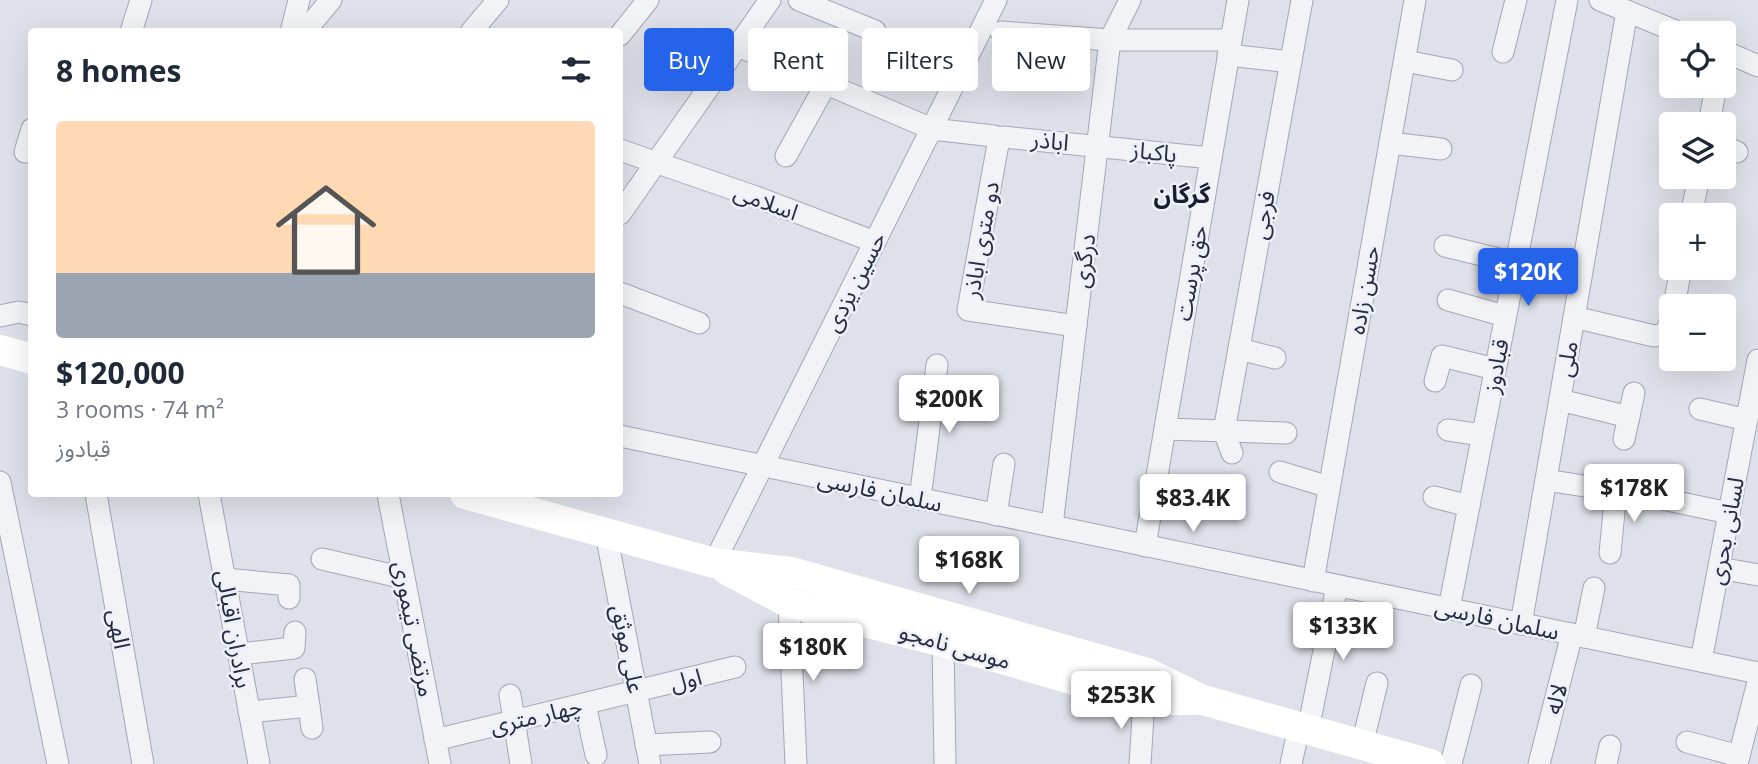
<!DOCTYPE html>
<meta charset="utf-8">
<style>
body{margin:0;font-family:"Open Sans","Noto Sans Arabic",sans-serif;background:#f2f2f3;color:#1f2937;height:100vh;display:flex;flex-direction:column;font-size:26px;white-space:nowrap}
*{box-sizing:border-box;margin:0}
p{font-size:23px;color:#747a83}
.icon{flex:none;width:38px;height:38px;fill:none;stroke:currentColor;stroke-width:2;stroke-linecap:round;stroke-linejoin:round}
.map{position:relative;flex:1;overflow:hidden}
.drawer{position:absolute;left:28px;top:28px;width:595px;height:469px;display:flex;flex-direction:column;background:#fff;border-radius:7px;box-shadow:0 7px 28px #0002}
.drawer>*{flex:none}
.guide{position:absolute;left:644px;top:28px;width:665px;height:63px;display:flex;gap:14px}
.controls{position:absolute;left:1659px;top:21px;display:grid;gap:14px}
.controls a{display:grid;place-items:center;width:77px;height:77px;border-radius:7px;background:#fff;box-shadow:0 7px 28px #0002;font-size:35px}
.price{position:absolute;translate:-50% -60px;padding:0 16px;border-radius:7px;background:#fff;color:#222;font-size:23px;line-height:46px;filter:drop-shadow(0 2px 4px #0008)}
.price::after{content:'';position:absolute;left:50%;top:42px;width:21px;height:16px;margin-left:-10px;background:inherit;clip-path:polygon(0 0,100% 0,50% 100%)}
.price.current{background:#2563eb;color:#fff}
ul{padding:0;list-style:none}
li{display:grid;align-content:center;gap:14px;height:371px;padding:0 28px}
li+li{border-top:2px solid #e0e1e3}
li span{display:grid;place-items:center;height:217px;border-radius:7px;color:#555}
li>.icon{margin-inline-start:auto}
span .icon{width:126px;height:126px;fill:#fffc;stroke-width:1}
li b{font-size:30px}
h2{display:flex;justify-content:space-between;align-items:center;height:84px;padding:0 28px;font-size:30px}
.pill{padding:0 24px;border-radius:7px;background:#fff;box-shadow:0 7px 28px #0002;font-size:24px;line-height:63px}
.pill.current{background:#2563eb;color:#fff}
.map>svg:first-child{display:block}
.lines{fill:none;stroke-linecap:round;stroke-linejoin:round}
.minor-casing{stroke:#a3a7b4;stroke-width:23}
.minor{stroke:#f1f3f7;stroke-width:21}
.secondary{stroke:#fff;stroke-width:30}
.labels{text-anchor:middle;stroke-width:5;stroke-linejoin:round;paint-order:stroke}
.street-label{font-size:23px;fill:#262d42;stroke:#eef0f7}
.neighbourhood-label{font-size:24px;font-weight:bold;fill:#181e32;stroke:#eef0f7}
</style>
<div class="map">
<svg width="1758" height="764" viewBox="0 0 1758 764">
<rect width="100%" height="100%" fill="#dee1e9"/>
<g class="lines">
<g class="minor-casing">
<g id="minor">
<path d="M799,0L875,31"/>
<path d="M1600,0L1680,33"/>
<path d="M131,32L141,0"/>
<path d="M291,32L299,0"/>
<path d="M304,32L331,0"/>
<path d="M471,32L498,0"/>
<path d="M1001,32L1110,40H1231"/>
<path d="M620,35L648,0"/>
<path d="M738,46L932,129L994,136"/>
<path d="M1724,51L1758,66"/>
<path d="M1503,52L1516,0"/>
<path d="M1228,55L1291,62"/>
<path d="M1405,61L1452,70"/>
<path d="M1709,124L1716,86"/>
<path d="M1003,137L1211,158"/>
<path d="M1390,143L1441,149"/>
<path d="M998,144L968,310L1076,326"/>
<path d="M1724,147L1737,152"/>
<path d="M620,150L756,197L875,242"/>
<path d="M25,152L32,129"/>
<path d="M786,156L826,84"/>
<path d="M620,214L770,0"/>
<path d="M1691,215L1699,177"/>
<path d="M1445,246L1515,263"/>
<path d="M620,293L699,323"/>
<path d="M1448,300L1505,316"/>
<path d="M1674,306L1681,268"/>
<path d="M0,316L19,312L32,315"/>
<path d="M1574,317L1654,336L1665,334L1671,320"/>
<path d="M1239,349L1275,358"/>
<path d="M1435,381L1442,356L1495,369"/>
<path d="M1560,400L1629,417"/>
<path d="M1700,409L1747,420"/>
<path d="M1165,429L1286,433"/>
<path d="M1448,430L1482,435"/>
<path d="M620,436L1758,673"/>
<path d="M1624,439L1634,393"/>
<path d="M1232,453L1224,431L1302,0"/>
<path d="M1280,472L1329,487"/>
<path d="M1546,480L1653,497L1729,513"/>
<path d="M0,482L58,764"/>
<path d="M96,494L143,764"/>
<path d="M209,494L259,764"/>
<path d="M388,494L440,764"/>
<path d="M1434,497L1469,506"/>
<path d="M920,499L937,365"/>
<path d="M996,515L1004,464"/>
<path d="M1052,526L1110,40L1130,0"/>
<path d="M606,533L650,764"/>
<path d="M1145,546L1238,0"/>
<path d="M1610,553L1616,491"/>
<path d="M322,559L404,578"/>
<path d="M714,563L996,0"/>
<path d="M1719,568L1758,575"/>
<path d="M225,579L289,585V598"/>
<path d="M1313,581L1415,0"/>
<path d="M789,603L796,764"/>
<path d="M1449,609L1567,0"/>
<path d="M1521,624L1627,11"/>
<path d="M1584,637L1594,588"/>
<path d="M943,642L945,764"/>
<path d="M239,654L294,648L295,632"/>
<path d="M1701,661L1758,360"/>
<path d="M305,679L312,728"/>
<path d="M510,695L521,764"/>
<path d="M585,704L596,755"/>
<path d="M249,712L309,706"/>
<path d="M1308,730L1337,586"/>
<path d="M435,740L735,667"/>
<path d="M1687,742L1739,756"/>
<path d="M646,745L710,742"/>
<path d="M1362,745L1377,683"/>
<path d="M1140,764L1144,700"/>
<path d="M1291,764L1299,727"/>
<path d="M1451,764L1471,685"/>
<path d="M1539,764L1572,634"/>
<path d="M1606,764L1610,746"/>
<path d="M1737,764L1758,682"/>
</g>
</g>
<use href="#minor" class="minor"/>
<g class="secondary">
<path d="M0,350L32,359"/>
<path d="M465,494L714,563L791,572L1147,673L1203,700L1430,764"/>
<path d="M727,570L789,603L943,642L1144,700H1195"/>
</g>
</g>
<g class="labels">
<g class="street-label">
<text transform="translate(1050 141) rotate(6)" y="8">اباذر</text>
<text transform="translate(1154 152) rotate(6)" y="8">پاکباز</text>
<text transform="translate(766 202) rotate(20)" y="8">اسلامی</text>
<text transform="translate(1263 215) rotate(-80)" y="8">فرجی</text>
<text transform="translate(981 240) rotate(-80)" y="8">دو متری اباذر</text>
<text transform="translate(1084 261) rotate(-83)" y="8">درگری</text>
<text transform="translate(1191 273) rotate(-80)" y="8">حق پرست</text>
<text transform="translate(855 282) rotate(-63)" y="8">حسین یزدی</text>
<text transform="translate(1364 290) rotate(-80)" y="8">حسن زاده</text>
<text transform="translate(1567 359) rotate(-80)" y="8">ملی</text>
<text transform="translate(1496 366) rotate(-79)" y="8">قبادوز</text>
<text transform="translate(880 491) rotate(12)" y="8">سلمان فارسی</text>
<text transform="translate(1726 531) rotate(-79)" y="8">لسانی بحری</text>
<text transform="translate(1497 619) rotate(12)" y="8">سلمان فارسی</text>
<text transform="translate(119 629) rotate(80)" y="8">الهی</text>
<text transform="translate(234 629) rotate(80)" y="8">برادران اقبالی</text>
<text transform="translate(414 629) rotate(79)" y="8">مرتضی تیموری</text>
<text transform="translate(955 646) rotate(16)" y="8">موسی نامجو</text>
<text transform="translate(628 649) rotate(79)" y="8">علی موثق</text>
<text transform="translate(686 680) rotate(-14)" y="8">اول</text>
<text transform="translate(1556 699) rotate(-76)" y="8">لاله</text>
<text transform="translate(536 716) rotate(-13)" y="8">چهار متری</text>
</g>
<g class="neighbourhood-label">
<text x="1182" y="203">گرگان</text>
</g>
</g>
</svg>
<div class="controls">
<a><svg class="icon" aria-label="locate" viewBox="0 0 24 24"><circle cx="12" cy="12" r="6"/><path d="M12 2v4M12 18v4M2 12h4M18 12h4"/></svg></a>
<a><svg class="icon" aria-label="layers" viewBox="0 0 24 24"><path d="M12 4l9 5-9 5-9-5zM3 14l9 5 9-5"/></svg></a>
<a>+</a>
<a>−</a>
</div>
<b class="price current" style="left:1528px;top:308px">$120K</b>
<b class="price" style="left:949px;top:435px">$200K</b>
<b class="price" style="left:1634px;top:524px">$178K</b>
<b class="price" style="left:1193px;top:534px">$83.4K</b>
<b class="price" style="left:969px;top:596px">$168K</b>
<b class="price" style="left:1343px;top:662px">$133K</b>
<b class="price" style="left:813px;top:683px">$180K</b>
<b class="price" style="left:1121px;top:731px">$253K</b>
<div class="guide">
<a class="pill current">Buy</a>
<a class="pill">Rent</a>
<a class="pill">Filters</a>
<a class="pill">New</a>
</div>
<section class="drawer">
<h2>8 homes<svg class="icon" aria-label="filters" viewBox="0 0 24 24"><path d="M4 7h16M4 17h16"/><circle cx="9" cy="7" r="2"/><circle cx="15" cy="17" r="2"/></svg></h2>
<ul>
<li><span style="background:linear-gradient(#ffd9b3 70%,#9aa5b1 0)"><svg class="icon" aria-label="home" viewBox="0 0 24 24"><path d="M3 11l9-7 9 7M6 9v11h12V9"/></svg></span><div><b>$120,000</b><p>3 rooms · 74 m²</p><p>قبادوز</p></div></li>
</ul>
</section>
</div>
